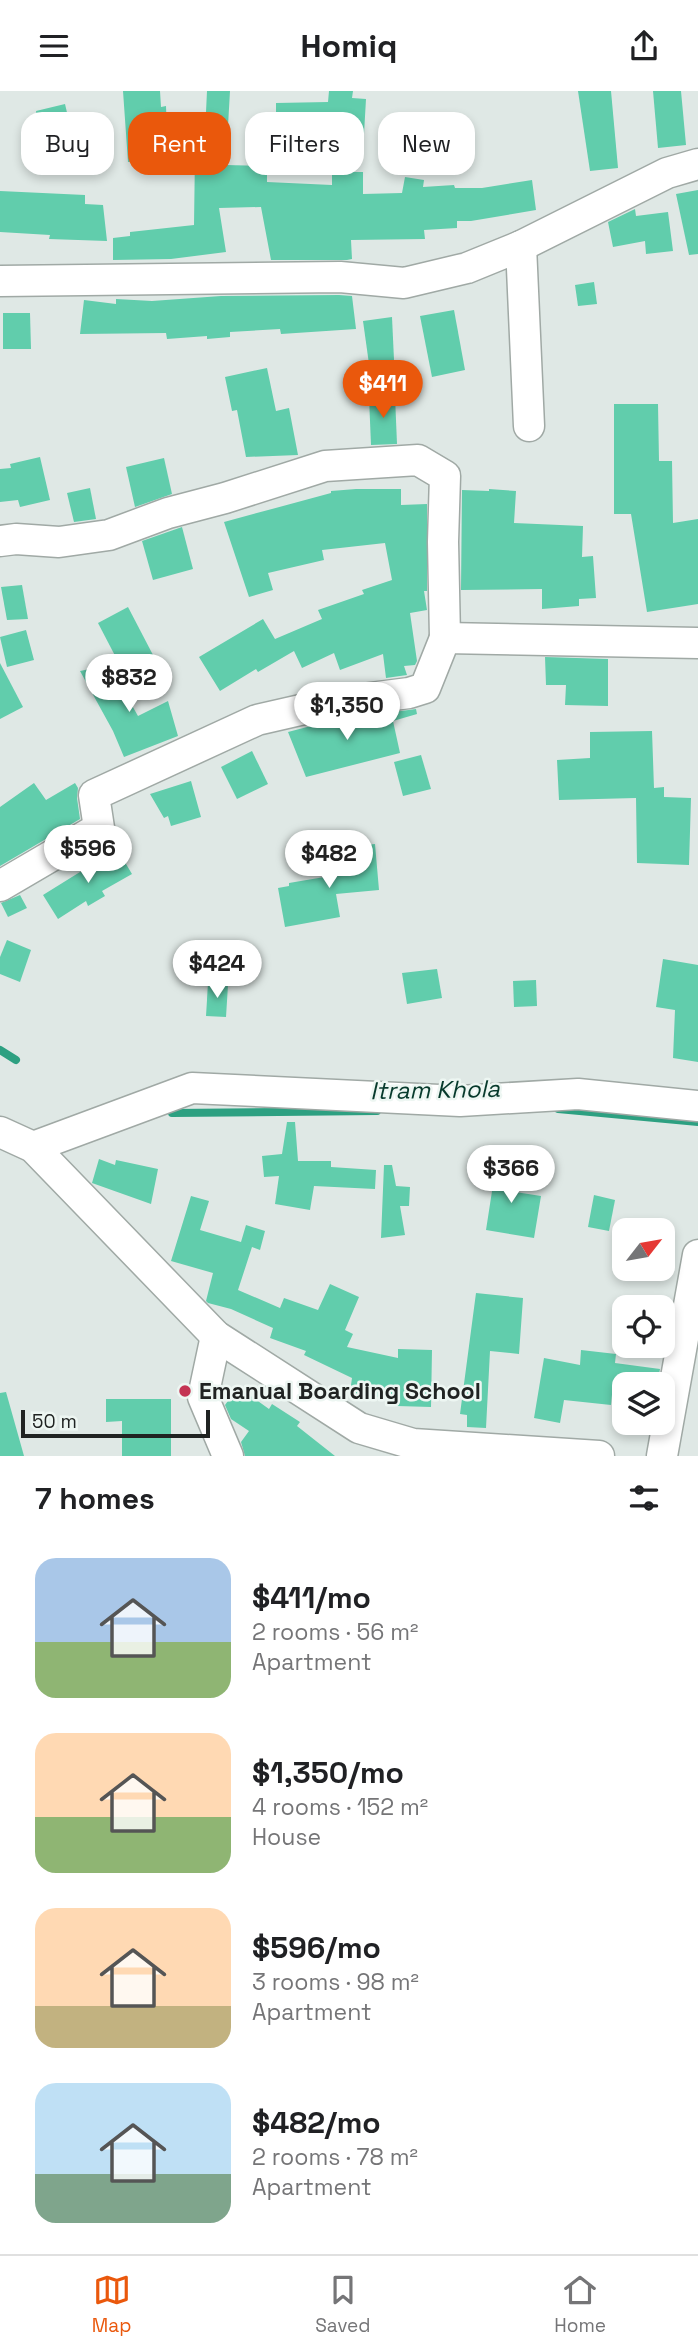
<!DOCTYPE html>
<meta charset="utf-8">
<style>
body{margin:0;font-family:"Space Grotesk",sans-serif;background:#f2f2f2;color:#202124;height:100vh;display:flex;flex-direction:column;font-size:26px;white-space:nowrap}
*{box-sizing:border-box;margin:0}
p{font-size:23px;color:#757577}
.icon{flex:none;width:38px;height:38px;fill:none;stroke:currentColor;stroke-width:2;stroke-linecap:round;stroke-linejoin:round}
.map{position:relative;height:1365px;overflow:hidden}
.side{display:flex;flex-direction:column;background:#fff;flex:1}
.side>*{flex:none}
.hud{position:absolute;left:21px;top:21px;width:656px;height:63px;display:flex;gap:14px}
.needle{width:46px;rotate:59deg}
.fabs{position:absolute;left:612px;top:1127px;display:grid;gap:14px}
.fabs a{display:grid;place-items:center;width:63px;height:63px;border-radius:14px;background:#fff;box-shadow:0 4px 10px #0003;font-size:35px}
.scale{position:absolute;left:21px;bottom:18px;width:189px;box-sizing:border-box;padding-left:7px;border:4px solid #202322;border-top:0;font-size:19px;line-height:24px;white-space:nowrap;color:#202322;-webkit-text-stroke:5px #edf6f2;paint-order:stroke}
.price{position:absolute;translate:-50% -60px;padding:0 16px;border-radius:24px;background:#fff;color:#222;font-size:23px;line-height:46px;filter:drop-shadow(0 2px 4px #0008)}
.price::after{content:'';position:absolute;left:50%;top:42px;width:21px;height:16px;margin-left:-10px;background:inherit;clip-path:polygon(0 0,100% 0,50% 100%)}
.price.selected{background:#ea580c;color:#fff}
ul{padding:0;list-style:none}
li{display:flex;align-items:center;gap:21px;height:175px;padding:0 35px}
li span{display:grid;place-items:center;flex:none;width:196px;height:140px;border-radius:21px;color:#555}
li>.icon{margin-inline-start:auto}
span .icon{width:84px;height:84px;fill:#fffc;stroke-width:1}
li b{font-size:30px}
h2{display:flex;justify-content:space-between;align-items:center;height:84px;padding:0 35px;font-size:30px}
.tag{padding:0 24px;border-radius:21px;background:#fff;box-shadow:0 4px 10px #0003;font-size:24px;line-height:63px}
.tag.selected{background:#ea580c;color:#fff}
header{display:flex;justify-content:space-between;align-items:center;height:91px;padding:0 35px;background:#fff;font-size:32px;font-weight:600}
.tab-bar{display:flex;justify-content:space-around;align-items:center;height:98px;border-top:2px solid #e0e0e0;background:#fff;font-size:19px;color:#757577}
.tab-bar a{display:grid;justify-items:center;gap:4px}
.tab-bar .selected{color:#ea580c}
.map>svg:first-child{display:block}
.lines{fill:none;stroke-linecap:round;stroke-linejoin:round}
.stream{stroke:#2da081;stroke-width:8}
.building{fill:#61cdac}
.minor-casing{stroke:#a0a9a5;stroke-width:33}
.minor{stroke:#fff;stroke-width:30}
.poi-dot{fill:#c43453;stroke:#edf6f2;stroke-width:2.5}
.labels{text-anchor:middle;stroke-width:5;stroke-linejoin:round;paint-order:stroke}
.poi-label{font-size:23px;font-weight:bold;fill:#202322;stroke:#edf6f2;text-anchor:start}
.water-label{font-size:24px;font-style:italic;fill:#073a2c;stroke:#edf6f2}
</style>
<header><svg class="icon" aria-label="menu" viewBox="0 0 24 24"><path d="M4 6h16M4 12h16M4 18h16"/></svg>Homiq<svg class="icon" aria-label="share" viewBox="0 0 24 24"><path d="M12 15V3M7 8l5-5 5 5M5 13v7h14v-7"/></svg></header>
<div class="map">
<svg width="698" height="1365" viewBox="0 0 698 1365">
<rect width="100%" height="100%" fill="#dfe8e5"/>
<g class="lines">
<g class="stream">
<path d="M0,959L16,969"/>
<path d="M558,1018L698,1031"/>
<path d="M172,1022L377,1020"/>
</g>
</g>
<g class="building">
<path d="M123,0H160L161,16L166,15L168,69L128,71Z"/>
<path d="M207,0H230L228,35H226V74L267,75V91L332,94V81H363V103L402,102L405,86L424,89L423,96L454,94L455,97H482L532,89L536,119L471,130H457V137L424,139L425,148L351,149L352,168L347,169H271L261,116L219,117L226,161L171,168L113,169V147L130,145V141L194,134L195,62L204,63Z"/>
<path d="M329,0H353L352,7L366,8L364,43L301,38V40H276V12L328,11Z"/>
<path d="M578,0H611L618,77L590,80Z"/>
<path d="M653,0H681L686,54L658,57Z"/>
<path d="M65,13L69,30L88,28L93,57L43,65L36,20Z"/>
<path d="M698,99V163L689,164L676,103Z"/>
<path d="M0,100L85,104V113L103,114L107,150L49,148L50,144L0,141Z"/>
<path d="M635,118L636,125L668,121L673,160L646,163L645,150L613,156L608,131Z"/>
<path d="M594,191L597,213L578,215L575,194Z"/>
<path d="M339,204L352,205L356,238L281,243L280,238L230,241V246L207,248V245L167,248L166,242L80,243L84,209L116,213V208L152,210L221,205Z"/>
<path d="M454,219L465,279L432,286L420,225Z"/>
<path d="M3,222H30L31,258H3Z"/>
<path d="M392,226L394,269L369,273L363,230Z"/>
<path d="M267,277L276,320L289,317L298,364L246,366L237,319L232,320L225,286Z"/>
<path d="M395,305L397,353L371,354L369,306Z"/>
<path d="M614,313H658L659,370H672L673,432L698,428V513L647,521L631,423H614Z"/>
<path d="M40,366L50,409L20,416L18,409L0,411V378L11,377L10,373Z"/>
<path d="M164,367L172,403L135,416L126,376Z"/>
<path d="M90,397L96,428L74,431L67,402Z"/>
<path d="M356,398H401V414L427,413V500H424L427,519L410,522L417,570L415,574L404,575L407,584L386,587L383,563L340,579L334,562L302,577L294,560L258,581L256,578L220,600L199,566L263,528L275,548L322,528L318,519L364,503L362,499L392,489L385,452L322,459L324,469L268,482L273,499L249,506L224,431L331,402V400Z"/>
<path d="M489,398L516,400L514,432L583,435L582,466L593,465L596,507L579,508V515L542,518V498L461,499L462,399L489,400Z"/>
<path d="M182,436L193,478L153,489L142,450Z"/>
<path d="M22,494L28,528L7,529L1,496Z"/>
<path d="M128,516L153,564L123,580L98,532Z"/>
<path d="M26,539L34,569L7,576L0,546Z"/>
<path d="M545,566L608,568V615L565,614L566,594H546Z"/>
<path d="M0,572L23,616L0,628Z"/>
<path d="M109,574L138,625L168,610L178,645L124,666L113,640L80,580Z"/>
<path d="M416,618L417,623L393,630L400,662L306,686L288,641L334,629Z"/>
<path d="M652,640L654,697L664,696V706L691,707L689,774L637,772L636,707L559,709L557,669L590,667V641Z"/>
<path d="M252,660L268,693L237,708L221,676Z"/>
<path d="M421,664L431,698L403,705L394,671Z"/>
<path d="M191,690L201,726L171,735L168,725L164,727L150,703Z"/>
<path d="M34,692L46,709L75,692L78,697L77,707L80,728L0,775V716Z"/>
<path d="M375,753L379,799L336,803L340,826L285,836L278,797L289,795V792L354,781L352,755Z"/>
<path d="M117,758L132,783L102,800L105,805L88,815L86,810L58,828L43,804Z"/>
<path d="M20,804L27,817L8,826L1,812Z"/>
<path d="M7,849L31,859L20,891L0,883V866Z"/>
<path d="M663,868L698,874V971L673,967L675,919L656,916Z"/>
<path d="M437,878L442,907L407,913L402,882Z"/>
<path d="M536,889L537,915L514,916L513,890Z"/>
<path d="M208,892L228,894L226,926L206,925Z"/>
<path d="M287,1031H295L298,1070H331V1076L376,1079L375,1098L314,1095L310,1119L275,1113L279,1085L264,1086L262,1065L282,1063Z"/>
<path d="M99,1068L115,1074L116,1069L158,1078L151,1113L92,1092Z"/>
<path d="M497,1068L518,1076L509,1100L541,1105L534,1147L486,1139Z"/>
<path d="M384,1074H392L396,1095L410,1096L409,1115H400L405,1144L381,1147Z"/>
<path d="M594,1104L615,1109L609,1140L588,1136Z"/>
<path d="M191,1105L209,1110L200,1139L241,1151L246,1134L265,1140L260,1159L252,1156L238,1199L280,1217L284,1207L318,1219L330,1193L359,1206L345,1239L353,1243L347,1256L398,1267V1258L432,1259L431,1316L397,1315V1310L350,1301L352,1287L304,1264L306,1260L270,1247L273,1237L231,1218L208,1212L206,1210L213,1182L171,1170Z"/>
<path d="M476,1202L523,1207L519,1263L490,1260L486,1337L467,1336V1324L460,1323Z"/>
<path d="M581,1259L616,1263L615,1272L660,1278L657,1293H613L611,1314L564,1309L560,1332L534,1327L544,1267L580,1274Z"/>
<path d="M238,1296L269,1318L272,1313L300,1331L297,1335L335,1365H245L241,1351L249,1340L231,1328L225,1314Z"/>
<path d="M6,1301L24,1365H0V1302Z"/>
<path d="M106,1308H171V1365H122V1330L106,1331Z"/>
</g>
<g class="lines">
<g class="minor-casing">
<g id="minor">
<path d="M521,155L529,335"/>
<path d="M0,190L340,186L404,192L467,177L521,155L667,82L698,73"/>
<path d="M0,450L16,448L59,451L109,444L168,422L225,407L325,375L418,369L445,385L443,451L445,547"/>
<path d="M0,795L99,737L94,704L257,629L331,612L409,602L425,597L445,547L698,552"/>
<path d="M0,1041L33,1056L216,1245L359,1337L413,1353L599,1365"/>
<path d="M33,1056L192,997L460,1010L578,1003L698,1015"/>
<path d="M216,1245L203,1306L228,1365"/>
<path d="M662,1365L698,1164"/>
</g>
</g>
<use href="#minor" class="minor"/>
</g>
<circle class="poi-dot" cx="185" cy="1300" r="7"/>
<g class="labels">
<g class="poi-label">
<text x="199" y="1308">Emanual Boarding School</text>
</g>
<g class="water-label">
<text transform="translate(435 999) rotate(-1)" y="8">Itram Khola</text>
</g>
</g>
</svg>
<div class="fabs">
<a><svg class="needle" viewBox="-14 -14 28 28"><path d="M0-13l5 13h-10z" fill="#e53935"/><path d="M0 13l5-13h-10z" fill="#757577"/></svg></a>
<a><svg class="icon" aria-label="locate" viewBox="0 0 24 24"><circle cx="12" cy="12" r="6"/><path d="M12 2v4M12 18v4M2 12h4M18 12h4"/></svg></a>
<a><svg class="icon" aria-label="layers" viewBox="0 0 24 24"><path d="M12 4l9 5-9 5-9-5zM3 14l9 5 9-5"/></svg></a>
</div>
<div class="scale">50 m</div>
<b class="price selected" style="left:383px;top:329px">$411</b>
<b class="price" style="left:129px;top:623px">$832</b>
<b class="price" style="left:347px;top:651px">$1,350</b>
<b class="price" style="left:88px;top:794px">$596</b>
<b class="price" style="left:329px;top:799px">$482</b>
<b class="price" style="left:217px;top:909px">$424</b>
<b class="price" style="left:511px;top:1114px">$366</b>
<div class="hud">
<a class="tag">Buy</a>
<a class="tag selected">Rent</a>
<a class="tag">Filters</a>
<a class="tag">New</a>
</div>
</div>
<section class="side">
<h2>7 homes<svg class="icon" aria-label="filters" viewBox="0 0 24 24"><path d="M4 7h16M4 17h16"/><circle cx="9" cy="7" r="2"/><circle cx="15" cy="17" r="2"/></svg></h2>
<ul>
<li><span style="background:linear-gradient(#a9c7e8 60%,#8fb573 0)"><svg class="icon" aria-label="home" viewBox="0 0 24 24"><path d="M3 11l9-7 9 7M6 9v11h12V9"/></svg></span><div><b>$411/mo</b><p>2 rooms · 56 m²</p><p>Apartment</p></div></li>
<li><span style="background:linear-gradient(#ffd9b3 60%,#8fb573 0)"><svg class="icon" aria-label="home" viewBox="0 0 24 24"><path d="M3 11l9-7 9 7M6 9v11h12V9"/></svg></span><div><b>$1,350/mo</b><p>4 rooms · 152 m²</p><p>House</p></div></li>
<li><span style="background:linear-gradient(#ffd9b3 70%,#c2b280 0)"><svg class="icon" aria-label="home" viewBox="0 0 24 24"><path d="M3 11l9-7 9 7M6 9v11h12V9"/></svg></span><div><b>$596/mo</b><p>3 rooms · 98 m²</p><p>Apartment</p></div></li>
<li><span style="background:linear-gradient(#bfe0f5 65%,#7fa58c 0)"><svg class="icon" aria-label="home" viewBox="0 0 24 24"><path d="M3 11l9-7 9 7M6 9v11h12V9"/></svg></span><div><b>$482/mo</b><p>2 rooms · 78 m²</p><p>Apartment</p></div></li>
</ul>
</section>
<nav class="tab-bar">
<a class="selected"><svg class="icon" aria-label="map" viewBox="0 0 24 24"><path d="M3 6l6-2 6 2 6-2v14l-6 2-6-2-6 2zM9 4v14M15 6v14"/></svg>Map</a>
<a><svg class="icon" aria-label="saved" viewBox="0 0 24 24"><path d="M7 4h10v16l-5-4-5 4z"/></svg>Saved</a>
<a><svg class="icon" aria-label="home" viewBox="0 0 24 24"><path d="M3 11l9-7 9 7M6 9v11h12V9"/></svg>Home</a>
</nav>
